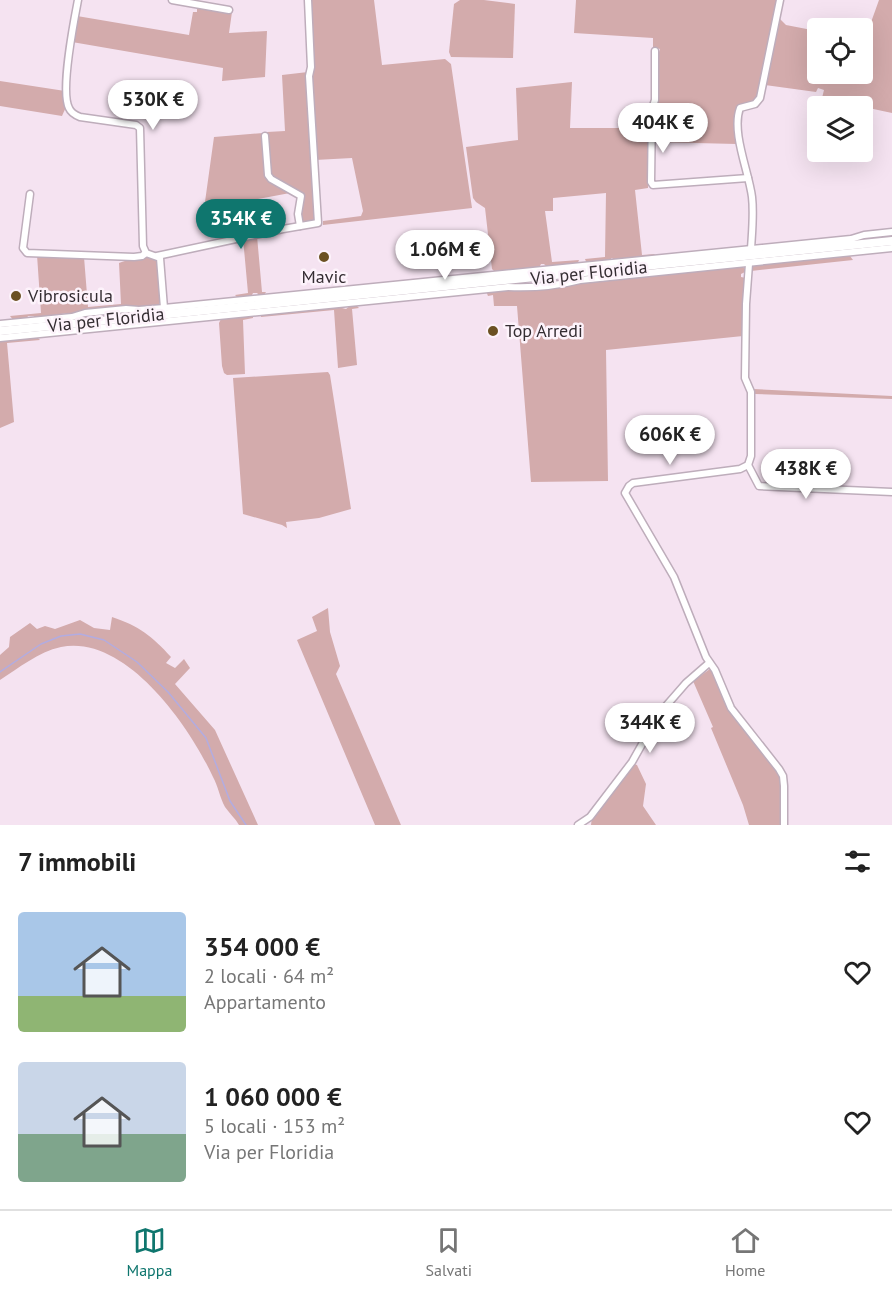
<!DOCTYPE html>
<html lang="it">
<meta charset="utf-8">
<style>
body{margin:0;font-family:"PT Sans",sans-serif;background:#f6f6f6;color:#222;height:100vh;display:flex;flex-direction:column;font-size:22px;white-space:nowrap}
*{box-sizing:border-box;margin:0}
p{font-size:20px;color:#767676}
.icon{flex:none;width:33px;height:33px;fill:none;stroke:currentColor;stroke-width:2;stroke-linecap:round;stroke-linejoin:round}
.map{position:relative;height:825px;overflow:hidden}
.drawer{display:flex;flex-direction:column;background:#fff;flex:1}
.drawer>*{flex:none}
.buttons{position:absolute;left:807px;top:18px;display:grid;gap:12px}
.buttons a{display:grid;place-items:center;width:66px;height:66px;border-radius:6px;background:#fff;box-shadow:0 6px 24px #0002;font-size:30px}
.price{position:absolute;translate:-50% -51px;padding:0 14px;border-radius:21px;background:#fff;color:#222;font-size:20px;line-height:39px;filter:drop-shadow(0 2px 3px #0008)}
.price::after{content:'';position:absolute;left:50%;top:36px;width:18px;height:14px;margin-left:-9px;background:inherit;clip-path:polygon(0 0,100% 0,50% 100%)}
.price.current{background:#0f766e;color:#fff}
ul{padding:0;list-style:none}
li{display:flex;align-items:center;gap:18px;height:150px;padding:0 18px}
li span{display:grid;place-items:center;flex:none;width:168px;height:120px;border-radius:6px;color:#555}
li>.icon{margin-inline-start:auto}
span .icon{width:72px;height:72px;fill:#fffc;stroke-width:1}
li b{font-size:26px}
h2{display:flex;justify-content:space-between;align-items:center;height:72px;padding:0 18px;font-size:26px}
.tab-bar{display:flex;justify-content:space-around;align-items:center;height:84px;border-top:2px solid #e0e0e0;background:#fff;font-size:16px;color:#767676}
.tab-bar a{display:grid;justify-items:center;gap:3px}
.tab-bar .current{color:#0f766e}
.map>svg:first-child{display:block}
.green{fill:#d3abac}
.lines{fill:none;stroke-linecap:round;stroke-linejoin:round}
.stream{stroke:#b2ace1;stroke-width:1.5}
.minor-casing{stroke:#beadbb;stroke-width:9}
.major-casing{stroke:#beadbb;stroke-width:10}
.minor{stroke:#fff;stroke-width:6}
.major{stroke:#fff;stroke-width:8}
.poi-dot{fill:#6b5122;stroke:#fdf3fb;stroke-width:2}
.labels{text-anchor:middle;stroke-width:5;stroke-linejoin:round;paint-order:stroke}
.street-label{font-size:18px;fill:#342d32;stroke:#fdf3fb}
.poi-label{font-size:18px;fill:#342d32;stroke:#fdf3fb;text-anchor:start}
</style>
<div class="map">
<svg width="892" height="825" viewBox="0 0 892 825">
<rect width="100%" height="100%" fill="#f5e3f1"/>
<g class="green">
<path d="M310,0H374L382,65L445,59L451,64L472,208L323,225V221L361,216L363,211L352,158L315,160L310,75Z"/>
<path d="M460,0H484L515,4L513,58L451,57L449,52L454,4Z"/>
<path d="M576,0H779L757,100L742,105L737,144L653,142L656,54L659,52L660,49L653,47V38L574,33Z"/>
<path d="M879,0H892V113L822,98L824,90L818,88L816,92L765,85L778,17L786,25L817,31L818,74H862L863,39H865Z"/>
<path d="M197,6L232,12L229,33L267,31L265,77L222,81L223,68L72,42L77,16L189,35L193,12H197Z"/>
<path d="M308,72L317,222L301,224L300,214L302,200L274,181L270,173L267,132L285,131L282,75Z"/>
<path d="M0,81L65,91L66,107L62,116L0,106Z"/>
<path d="M572,82L570,128H649L648,188L635,190L642,255L655,254L653,257L615,261L612,258L607,262L587,264L585,259L605,257L606,193L553,198V211H545L552,262L579,260L577,265L548,268L544,264H541L539,268L496,273L492,269L485,208L476,202L473,198L466,147L518,140L516,88Z"/>
<path d="M263,133L268,179L272,184L290,193L204,209L214,137Z"/>
<path d="M257,236L262,292H266L264,295L260,296L257,293H253L251,297L238,298L235,295L248,293L243,238Z"/>
<path d="M37,255L84,257L88,307L121,304L119,263C129,259 147,254 158,259L162,297L158,306L71,315L70,313L61,314L60,316L35,319L34,316H28L26,320L14,321L10,316L41,313Z"/>
<path d="M850,256L853,260L751,271L754,265Z"/>
<path d="M743,267L747,271L741,274V277L746,278L743,336L606,350L608,481L531,482L517,306H494L493,295L488,296L486,291C517,288 549,291 581,282Z"/>
<path d="M350,306H357L359,308L352,309L357,365L338,368L334,310L261,317V315L338,307L346,309Z"/>
<path d="M253,316V318L243,320L245,374L227,375L224,373L222,366L219,323L221,319Z"/>
<path d="M38,338L40,340L7,343L14,422L0,428V341Z"/>
<path d="M328,372L330,375L351,509L319,518L286,522L287,528L282,525L243,514L233,378Z"/>
<path d="M753,389L892,396V399L755,394Z"/>
<path d="M328,608L330,632L340,666L336,674L401,825H375L297,640L317,631L312,617Z"/>
<path d="M112,617C139,626 152,636 171,657L166,663L175,668L184,659L190,668L175,684L215,730L258,825H239C235,818 229,813 225,807C220,798 218,786 213,777C190,727 126,634 61,647C38,652 19,668 0,680V655L9,647L10,637L30,623L37,629L45,626L55,629L80,620L94,628L110,630Z"/>
<path d="M710,669L714,671L723,694L781,777L782,825H749L743,805L711,728L713,727L693,681Z"/>
<path d="M634,764L637,765L646,784L643,806L656,825H591L592,817Z"/>
</g>
<g class="lines">
<path class="stream" d="M0,672L41,644L61,636L80,634L104,640L137,662L168,692L206,738L230,801L246,825"/>
<g class="minor-casing">
<g id="minor">
<path d="M78,0C74,21 60,91 69,108C71,113 75,115 80,117L136,125L140,128L143,246L146,253L160,258L164,308"/>
<path d="M172,0L229,10"/>
<path d="M655,51V100L652,109L651,182L653,185L748,178"/>
<path d="M265,136L268,175L271,179L301,196L298,214L300,226"/>
<path d="M30,194L23,248L27,253L134,257L142,256L146,253"/>
<path d="M751,249C752,232 754,214 752,197C749,172 731,132 740,108L755,104L760,98L780,0"/>
<path d="M157,256L283,229L318,223L309,76L311,67L308,0"/>
<path d="M749,264L746,304L745,378L751,392V456L748,465L740,469L633,483L629,486L625,493L674,577L706,657L715,670L731,708L779,769L783,776L784,786V825"/>
<path d="M0,324L72,317L85,313L126,309L139,310L164,308L851,239L864,235L892,232"/>
<path d="M0,338L508,287C532,288 557,286 580,280L892,248"/>
<path d="M748,465L759,486L892,492"/>
<path d="M578,825L590,817L632,762L659,714L686,683L709,663"/>
</g>
</g>
<g class="major-casing">
<path id="major" d="M0,331L892,241"/>
</g>
<use href="#minor" class="minor"/>
<use href="#major" class="major"/>
</g>
<g class="poi-dot">
<circle cx="324" cy="257" r="6"/>
<circle cx="16" cy="296" r="6"/>
<circle cx="493" cy="331" r="6"/>
</g>
<g class="labels">
<g class="street-label">
<text transform="translate(589 273) rotate(-6)" y="6">Via per Floridia</text>
<text transform="translate(106 320) rotate(-6)" y="6">Via per Floridia</text>
</g>
<g class="poi-label">
<text x="324" y="283" text-anchor="middle">Mavic</text>
<text x="28" y="302">Vibrosicula</text>
<text x="505" y="337">Top Arredi</text>
</g>
</g>
</svg>
<div class="buttons">
<a><svg class="icon" aria-label="locate" viewBox="0 0 24 24"><circle cx="12" cy="12" r="6"/><path d="M12 2v4M12 18v4M2 12h4M18 12h4"/></svg></a>
<a><svg class="icon" aria-label="layers" viewBox="0 0 24 24"><path d="M12 4l9 5-9 5-9-5zM3 14l9 5 9-5"/></svg></a>
</div>
<b class="price" style="left:153px;top:131px">530K €</b>
<b class="price" style="left:663px;top:154px">404K €</b>
<b class="price current" style="left:241px;top:250px">354K €</b>
<b class="price" style="left:445px;top:281px">1.06M €</b>
<b class="price" style="left:670px;top:466px">606K €</b>
<b class="price" style="left:806px;top:500px">438K €</b>
<b class="price" style="left:650px;top:754px">344K €</b>
</div>
<section class="drawer">
<h2>7 immobili<svg class="icon" aria-label="filters" viewBox="0 0 24 24"><path d="M4 7h16M4 17h16"/><circle cx="9" cy="7" r="2"/><circle cx="15" cy="17" r="2"/></svg></h2>
<ul>
<li><span style="background:linear-gradient(#a9c7e8 70%,#8fb573 0)"><svg class="icon" aria-label="home" viewBox="0 0 24 24"><path d="M3 11l9-7 9 7M6 9v11h12V9"/></svg></span><div><b>354 000 €</b><p>2 locali · 64 m²</p><p>Appartamento</p></div><svg class="icon" aria-label="heart" viewBox="0 0 24 24"><path d="M12 20l-8-8c-3-5 5-10 8-4 3-6 11-1 8 4z"/></svg></li>
<li><span style="background:linear-gradient(#c9d6e8 60%,#7fa58c 0)"><svg class="icon" aria-label="home" viewBox="0 0 24 24"><path d="M3 11l9-7 9 7M6 9v11h12V9"/></svg></span><div><b>1 060 000 €</b><p>5 locali · 153 m²</p><p>Via per Floridia</p></div><svg class="icon" aria-label="heart" viewBox="0 0 24 24"><path d="M12 20l-8-8c-3-5 5-10 8-4 3-6 11-1 8 4z"/></svg></li>
</ul>
</section>
<nav class="tab-bar">
<a class="current"><svg class="icon" aria-label="map" viewBox="0 0 24 24"><path d="M3 6l6-2 6 2 6-2v14l-6 2-6-2-6 2zM9 4v14M15 6v14"/></svg>Mappa</a>
<a><svg class="icon" aria-label="saved" viewBox="0 0 24 24"><path d="M7 4h10v16l-5-4-5 4z"/></svg>Salvati</a>
<a><svg class="icon" aria-label="home" viewBox="0 0 24 24"><path d="M3 11l9-7 9 7M6 9v11h12V9"/></svg>Home</a>
</nav>
